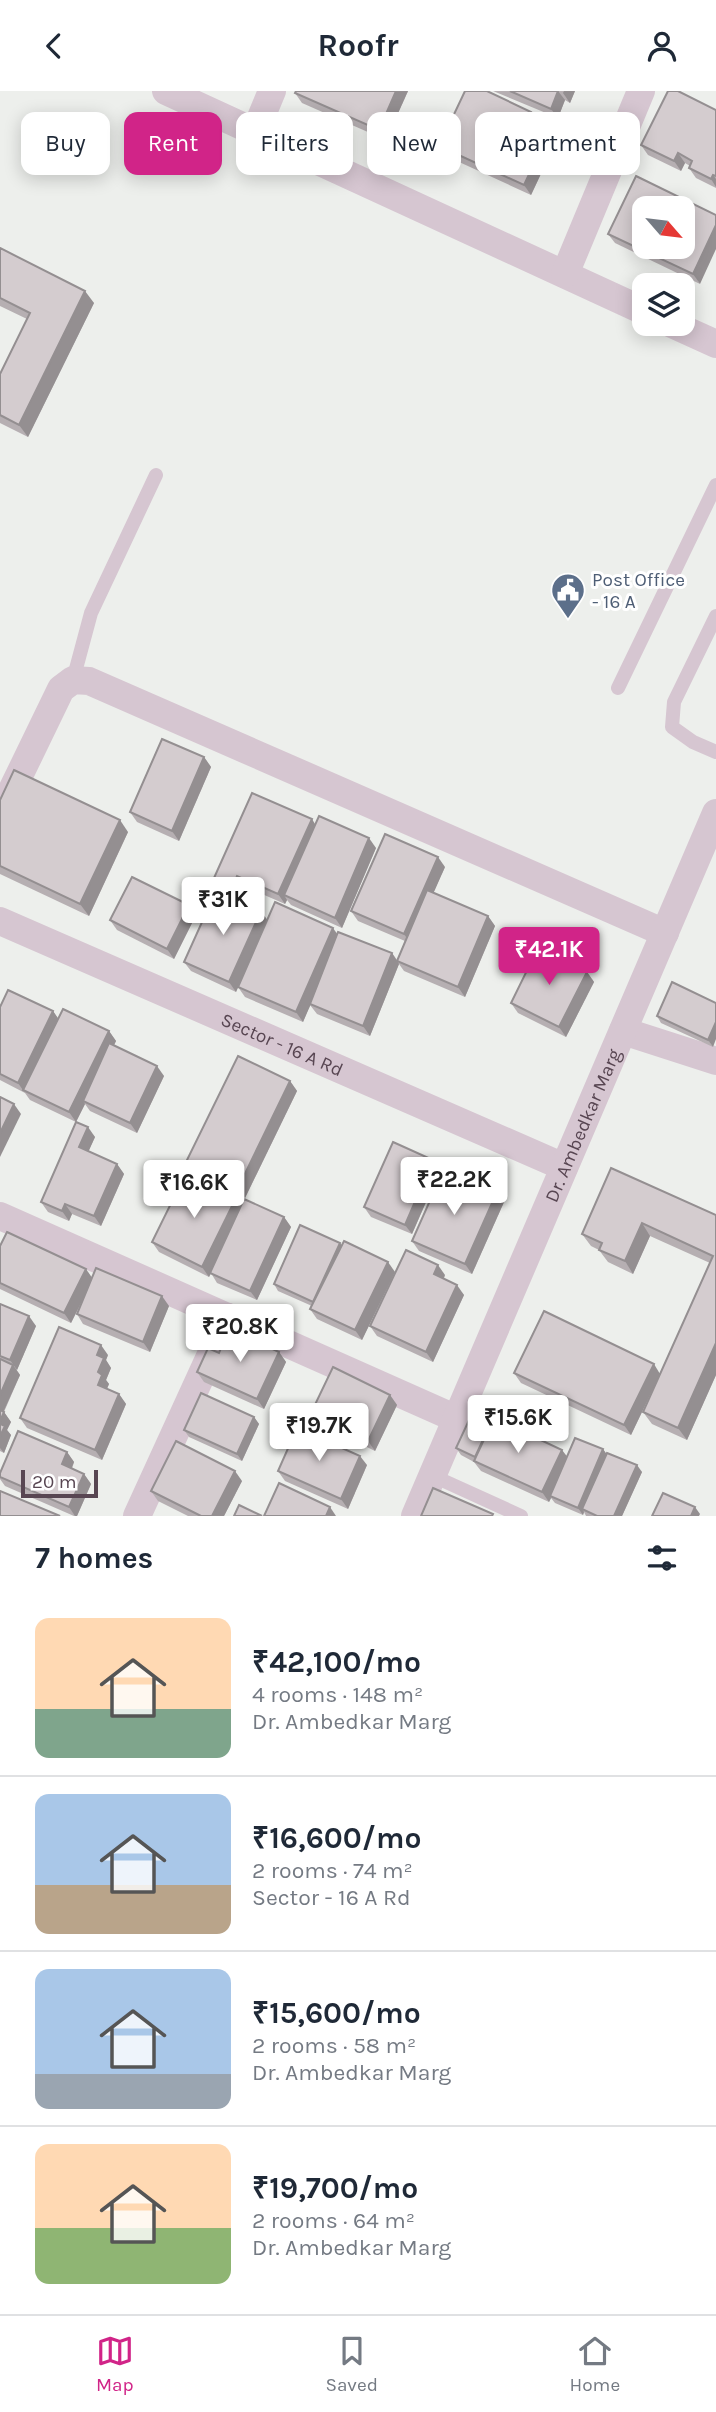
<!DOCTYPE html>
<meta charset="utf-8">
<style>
body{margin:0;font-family:Karla,sans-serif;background:#f2f2f3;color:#1f2937;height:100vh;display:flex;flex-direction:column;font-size:26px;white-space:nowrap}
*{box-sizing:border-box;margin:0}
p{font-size:23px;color:#747a83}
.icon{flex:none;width:38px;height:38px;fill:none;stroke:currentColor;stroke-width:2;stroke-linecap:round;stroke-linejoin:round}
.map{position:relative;height:1425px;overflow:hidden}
.panel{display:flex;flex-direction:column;background:#fff;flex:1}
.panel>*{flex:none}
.hud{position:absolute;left:21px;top:21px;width:676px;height:63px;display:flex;gap:14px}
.needle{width:46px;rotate:118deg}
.tools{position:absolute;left:632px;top:105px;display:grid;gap:14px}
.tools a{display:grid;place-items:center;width:63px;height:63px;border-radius:14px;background:#fff;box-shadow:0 4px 18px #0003;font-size:35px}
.scale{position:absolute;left:21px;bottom:18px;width:77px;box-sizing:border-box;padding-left:7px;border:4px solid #584652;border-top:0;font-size:19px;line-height:24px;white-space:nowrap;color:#584652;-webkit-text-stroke:5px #fff;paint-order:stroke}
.price{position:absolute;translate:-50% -60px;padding:0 16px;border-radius:7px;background:#fff;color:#222;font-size:23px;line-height:46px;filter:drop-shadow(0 2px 4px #0008)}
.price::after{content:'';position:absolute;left:50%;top:42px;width:21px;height:16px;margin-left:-10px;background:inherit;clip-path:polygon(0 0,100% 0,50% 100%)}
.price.current{background:#d12488;color:#fff}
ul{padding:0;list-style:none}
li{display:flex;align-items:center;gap:21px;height:175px;padding:0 35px}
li+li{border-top:2px solid #e0e1e3}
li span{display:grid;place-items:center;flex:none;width:196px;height:140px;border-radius:14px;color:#555}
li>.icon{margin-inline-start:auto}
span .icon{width:84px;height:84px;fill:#fffc;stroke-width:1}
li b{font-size:30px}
h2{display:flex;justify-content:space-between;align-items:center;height:84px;padding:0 35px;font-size:30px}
.tag{padding:0 24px;border-radius:14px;background:#fff;box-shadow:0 4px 18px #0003;font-size:24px;line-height:63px}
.tag.current{background:#d12488;color:#fff}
header{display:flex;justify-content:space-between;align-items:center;height:91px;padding:0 35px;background:#fff;font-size:32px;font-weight:700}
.tab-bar{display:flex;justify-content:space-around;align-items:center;height:98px;border-top:2px solid #e0e1e3;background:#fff;font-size:19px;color:#747a83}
.tab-bar a{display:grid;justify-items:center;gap:4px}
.tab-bar .current{color:#d12488}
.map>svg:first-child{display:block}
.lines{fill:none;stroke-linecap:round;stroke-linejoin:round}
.lane{stroke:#d6c6d1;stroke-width:14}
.street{stroke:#d6c6d1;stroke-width:28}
.wall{fill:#b6afb2}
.shaded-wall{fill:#948f91}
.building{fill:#d4cccf;stroke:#948f91;stroke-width:2;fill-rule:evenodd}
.labels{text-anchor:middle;stroke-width:6;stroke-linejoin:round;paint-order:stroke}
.service-label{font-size:19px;fill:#4e5e75;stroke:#fff;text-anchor:start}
.street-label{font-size:19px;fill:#584652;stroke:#fff}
</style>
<header><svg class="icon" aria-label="back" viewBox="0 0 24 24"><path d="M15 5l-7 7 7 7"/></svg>Roofr<svg class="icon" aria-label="person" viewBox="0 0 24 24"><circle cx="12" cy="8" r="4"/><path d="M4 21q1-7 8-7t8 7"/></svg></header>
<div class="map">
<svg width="716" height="1425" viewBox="0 0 716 1425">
<rect width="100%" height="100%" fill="#edefec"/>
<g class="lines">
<g class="lane">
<path d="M716,525L674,611L672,636L693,651L716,661"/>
<path d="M73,589L91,522L156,384"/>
<path d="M618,597L716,394"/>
<path d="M433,1385L521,1425"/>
</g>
<g class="street">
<path d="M166,0L644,220"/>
<path d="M255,41L272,0"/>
<path d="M565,183L641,0"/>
<path d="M672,233L716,253"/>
<path d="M0,724L61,598L73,589L89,590L665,842"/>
<path id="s1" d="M0,830L564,1076"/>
<path d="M623,940L716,970"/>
<path d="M0,1125L457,1328"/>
<path d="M137,1425L228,1226"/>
<path id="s2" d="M415,1425L716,722"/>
</g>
</g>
<g class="wall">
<path d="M408,0L386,49L302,12L295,2Z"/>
<path d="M493,0H575L570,12L565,9L558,27Z"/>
<path d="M716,19V97L696,87L689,77L690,75L685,72L681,80L648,64L641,54Z"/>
<path d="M538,31L534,39L547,45L554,55L531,104L446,65L439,55Z"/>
<path d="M636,85L700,193L615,152L608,143Z"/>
<path d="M0,157L94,212L28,346L0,332V283L27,228L0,215Z"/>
<path d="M204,666L211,676L179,750L137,731L130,721Z"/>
<path d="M0,709L128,741L89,825L0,783Z"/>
<path d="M316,734L376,757L342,837L291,814L287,809L285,813L244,795L240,805L221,796L214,787Z"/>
<path d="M445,776L433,802L488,825L495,835L465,906L404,880L399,873L370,945L317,923L310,914L303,931L245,906L238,896L236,901L191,880L184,871L261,820L267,829L337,843L392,862L397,869L405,850L358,830L351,820Z"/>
<path d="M189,814L196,824L174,868L117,839L110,829Z"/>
<path d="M587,881L594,891L566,946L518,922L511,912Z"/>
<path d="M672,891L713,956L661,932L657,925Z"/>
<path d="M0,913L1,914L53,920L58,928L109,940L116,950L114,954L164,985L137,1042L90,1020L85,1013L76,1031L95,1046L88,1061L117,1073L124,1083L101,1135L72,1123L69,1130L48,1121L41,1111L76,1031L30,1009L25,1002L0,989Z"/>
<path d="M290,990L297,1000L245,1107L193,1081L186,1071Z"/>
<path d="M433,1069L440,1079L412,1143L371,1126L364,1116Z"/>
<path d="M611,1077L716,1124V1284L687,1349L652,1333L643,1321L653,1298L631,1344L521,1292L514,1282H660L710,1172L650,1145L633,1183L608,1171L599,1159L591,1155L582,1143Z"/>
<path d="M497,1101L504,1111L472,1183L419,1160L412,1150Z"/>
<path d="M241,1114L284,1126L291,1136L257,1209L217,1192L211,1182L209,1186L159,1161L152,1151Z"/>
<path d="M342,1154L395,1181L362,1249L317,1228L310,1218L312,1215L278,1200L274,1193Z"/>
<path d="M0,1155L169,1215L150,1261L83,1233L77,1223L82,1210L71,1232L0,1198Z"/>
<path d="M445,1184L444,1187L464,1204L433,1271L377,1245L370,1235Z"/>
<path d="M0,1213L36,1235L17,1279L16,1278L20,1284L4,1321L11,1331L7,1339L11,1344L4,1362L0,1360Z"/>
<path d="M279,1261L286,1271L264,1318L204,1291L197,1281L219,1262Z"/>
<path d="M108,1264L106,1269L111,1277L106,1289L109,1293L107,1298L119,1303L126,1313L102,1369L27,1337L20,1327Z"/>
<path d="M390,1304L397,1314L375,1360L318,1332L311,1322Z"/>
<path d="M254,1326L259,1333L242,1370L189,1346L184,1339Z"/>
<path d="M499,1329L567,1365L603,1358L606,1363L642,1381L622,1425H586L584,1421L583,1424L555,1412L551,1407L549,1411L481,1380L474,1371L461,1364L456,1357Z"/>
<path d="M67,1361L74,1371L72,1378L84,1383L91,1393L77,1425H74L5,1395L0,1388V1382Z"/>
<path d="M367,1374L348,1418L285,1390L278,1380Z"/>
<path d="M242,1390L224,1425H188L158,1410L151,1400Z"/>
</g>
<g class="shaded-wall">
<path d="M396,0H408L386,49L379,39Z"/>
<path d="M558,0L565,9L558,27L551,18Z"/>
<path d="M564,0H575L570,12L563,2Z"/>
<path d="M531,21L538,31L532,44L525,34Z"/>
<path d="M547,45L554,55L531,104L524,94Z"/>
<path d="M678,62L685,72L681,80L674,70Z"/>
<path d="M713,84L716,88V96L711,88Z"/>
<path d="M716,134V158L700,193L693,183Z"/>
<path d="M85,200L94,212L28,346L19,334Z"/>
<path d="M204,666L211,676L179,750L172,740Z"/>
<path d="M312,728L318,738L284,804L287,809L285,813L278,803Z"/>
<path d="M120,729L128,741L89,825L80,813Z"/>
<path d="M369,747L376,757L342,837L335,827Z"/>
<path d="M438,766L445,776L411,853L404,843Z"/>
<path d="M237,785L244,795L240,805L233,795Z"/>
<path d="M189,814L196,824L174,868L167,858Z"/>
<path d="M261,820L268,830L236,901L229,891Z"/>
<path d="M488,825L495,835L465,906L458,896Z"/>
<path d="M333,837L340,847L303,931L296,921Z"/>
<path d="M392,862L399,873L370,945L363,935Z"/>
<path d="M587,881L594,891L566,946L559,936Z"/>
<path d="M53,920L60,930L23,999L25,1002L18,992Z"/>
<path d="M716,931V948L713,956L708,949Z"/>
<path d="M109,940L116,950L86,1011L83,1010L85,1013L76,1031L69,1021Z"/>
<path d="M157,975L164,985L137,1042L130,1032Z"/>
<path d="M290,990L297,1000L245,1107L238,1097Z"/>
<path d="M14,1013L21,1023L0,1066V1042Z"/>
<path d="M88,1036L95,1046L86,1066L79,1056Z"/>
<path d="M433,1069L440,1079L412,1143L405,1134Z"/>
<path d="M117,1073L124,1083L101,1135L94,1125Z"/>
<path d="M497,1101L504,1111L472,1183L465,1173Z"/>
<path d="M236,1107L243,1117L209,1186L202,1176Z"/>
<path d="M65,1113L72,1123L69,1130L62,1120Z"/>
<path d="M284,1126L291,1136L257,1209L250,1200Z"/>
<path d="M642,1132L650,1145L633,1183L625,1170Z"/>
<path d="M340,1152L345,1159L313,1211Z"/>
<path d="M388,1171L395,1181L362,1249L355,1239Z"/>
<path d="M438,1174L445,1184L441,1193L434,1183Z"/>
<path d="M86,1178L93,1188L71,1232L64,1222Z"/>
<path d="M457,1194L464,1204L433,1271L426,1261Z"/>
<path d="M162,1205L169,1215L150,1261L143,1251Z"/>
<path d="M29,1225L36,1235L17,1279L10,1269Z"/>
<path d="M716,1252V1284L687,1349L678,1337Z"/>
<path d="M101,1254L108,1264L106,1269L111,1277L106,1289L109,1293L104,1304L98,1294L97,1264Z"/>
<path d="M279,1261L286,1271L264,1318L257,1308Z"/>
<path d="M654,1273L660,1283L631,1344L624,1334Z"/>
<path d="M13,1274L20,1284L1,1326L0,1324V1304Z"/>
<path d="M119,1303L126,1313L102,1369L95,1359Z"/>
<path d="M390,1304L397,1314L375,1360L368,1350Z"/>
<path d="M4,1321L11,1331L7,1339L11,1344L4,1362L0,1357V1330Z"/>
<path d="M254,1326L259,1333L242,1370L237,1363Z"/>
<path d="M603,1358L608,1365L582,1418L584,1421L583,1424L578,1417Z"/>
<path d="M562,1359L569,1368L550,1405L551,1407L549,1411L542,1401Z"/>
<path d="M67,1361L74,1371L69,1383L62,1373Z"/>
<path d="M360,1365L367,1374L348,1418L341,1408Z"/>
<path d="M637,1374L642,1381L622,1425H614Z"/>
<path d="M235,1380L242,1390L224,1425H212Z"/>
<path d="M84,1383L91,1393L77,1425H75L69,1416Z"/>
<path d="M330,1416L336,1425H326Z"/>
<path d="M695,1416L700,1423L699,1425H691Z"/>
</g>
<g class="building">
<path d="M296,0H396L379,39L295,2Z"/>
<path d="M465,0H487L531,21L525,34L547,45L524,94L439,55Z"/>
<path d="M510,0H558L551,18Z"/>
<path d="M668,0H678L716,19V85L713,84L711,88L689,77L692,70L678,62L674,70L641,54Z"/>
<path d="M636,85L716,124V134L693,183L608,143ZM644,117H682V156H644Z"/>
<path d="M0,157L85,200L19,334L0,324V283L30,222L0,207Z"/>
<path d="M162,648L204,666L172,740L130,721Z"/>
<path d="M14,679L120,729L80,813L0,775V709Z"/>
<path d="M252,702L312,728L278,803L237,785L233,795L214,787Z"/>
<path d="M319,725L369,747L335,827L284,804Z"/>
<path d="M385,743L438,766L404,843L351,820Z"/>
<path d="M132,786L189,814L167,858L110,829Z"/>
<path d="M427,799L488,825L458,896L397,870Z"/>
<path d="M216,800L261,820L229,891L184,871Z"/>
<path d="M275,811L333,837L296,921L238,896Z"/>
<path d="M338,841L392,862L363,935L310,913Z"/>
<path d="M538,857L587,881L559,936L511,912Z"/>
<path d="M672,891L716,912V931L708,949L657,925Z"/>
<path d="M8,899L53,920L18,992L0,983V916Z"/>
<path d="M63,918L109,940L69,1021L23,999Z"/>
<path d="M109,952L157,975L130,1032L83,1010Z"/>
<path d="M238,965L290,990L238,1097L186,1071Z"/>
<path d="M0,1006L14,1013L0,1042Z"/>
<path d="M76,1031L88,1036L79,1056L117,1073L94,1125L65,1113L62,1120L41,1111Z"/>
<path d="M393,1051L433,1069L405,1134L364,1116Z"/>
<path d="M611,1077L716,1124V1252L678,1337L643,1321L713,1165L642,1132L625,1170L599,1159L602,1152L582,1143Z"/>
<path d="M444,1078L497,1101L465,1173L412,1150Z"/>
<path d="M186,1082L236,1107L202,1176L152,1151Z"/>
<path d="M244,1108L284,1126L250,1200L210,1182Z"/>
<path d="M300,1134L340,1152L313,1211L274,1193Z"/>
<path d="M7,1141L86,1178L64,1222L0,1192V1155Z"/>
<path d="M344,1150L388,1171L355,1239L310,1218Z"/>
<path d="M406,1159L438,1174L434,1183L457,1194L426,1261L370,1235Z"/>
<path d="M96,1177L162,1205L143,1251L77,1223Z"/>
<path d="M0,1213L29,1225L10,1269L0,1265Z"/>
<path d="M544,1220L654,1273L624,1334L514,1282Z"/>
<path d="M59,1236L101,1254L97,1264L104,1267L98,1281L102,1284L98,1294L119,1303L95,1359L20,1327Z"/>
<path d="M229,1238L279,1261L257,1308L197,1281L208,1257L219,1262Z"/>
<path d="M0,1268L13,1274L0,1304Z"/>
<path d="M333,1276L390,1304L368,1350L311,1322Z"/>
<path d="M201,1302L254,1326L237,1363L184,1339Z"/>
<path d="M476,1314L495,1323L475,1366L456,1357Z"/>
<path d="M0,1319L4,1321L0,1330Z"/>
<path d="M494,1327L562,1359L542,1401L474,1370Z"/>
<path d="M0,1333L5,1335L0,1345Z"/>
<path d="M297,1337L360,1365L341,1408L278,1380Z"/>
<path d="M18,1340L67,1361L62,1373L84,1383L69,1416L0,1386V1382Z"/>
<path d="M575,1347L603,1358L578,1417L550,1405Z"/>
<path d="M176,1350L235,1380L212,1425H201L151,1400Z"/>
<path d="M607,1362L637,1374L614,1425H597L582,1418Z"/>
<path d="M279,1392L330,1416L326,1425H264Z"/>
<path d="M433,1397L493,1423L492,1425H421Z"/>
<path d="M0,1400L60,1425H0Z"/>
<path d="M663,1402L695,1416L691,1425H652Z"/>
<path d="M239,1414L262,1425H234Z"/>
</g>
<defs>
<g id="civic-pin" transform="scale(1.75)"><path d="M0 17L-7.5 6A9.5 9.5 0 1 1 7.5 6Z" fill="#5c6f8a" stroke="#fff"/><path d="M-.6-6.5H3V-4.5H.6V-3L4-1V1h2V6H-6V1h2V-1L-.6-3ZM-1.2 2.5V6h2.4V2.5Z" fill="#fff"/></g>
</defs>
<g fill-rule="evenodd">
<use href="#civic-pin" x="568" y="499"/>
</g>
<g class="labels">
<g class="service-label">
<text x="592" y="495">Post Office<tspan x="592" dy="22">- 16 A</tspan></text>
</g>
<g class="street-label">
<text dy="7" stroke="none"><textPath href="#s1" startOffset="308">Sector - 16 A Rd</textPath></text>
<text dy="7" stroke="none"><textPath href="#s2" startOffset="425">Dr. Ambedkar Marg</textPath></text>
</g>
</g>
</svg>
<div class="tools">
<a><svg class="needle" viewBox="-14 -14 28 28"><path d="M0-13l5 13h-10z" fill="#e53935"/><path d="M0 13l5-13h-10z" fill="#747a83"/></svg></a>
<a><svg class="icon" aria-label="layers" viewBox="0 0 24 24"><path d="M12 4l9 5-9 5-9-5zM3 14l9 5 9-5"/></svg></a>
</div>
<div class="scale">20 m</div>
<b class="price" style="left:223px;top:846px">₹31K</b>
<b class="price current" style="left:549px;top:896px">₹42.1K</b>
<b class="price" style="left:454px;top:1126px">₹22.2K</b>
<b class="price" style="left:194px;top:1129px">₹16.6K</b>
<b class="price" style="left:240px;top:1273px">₹20.8K</b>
<b class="price" style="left:518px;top:1364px">₹15.6K</b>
<b class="price" style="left:319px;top:1372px">₹19.7K</b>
<div class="hud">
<a class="tag">Buy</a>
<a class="tag current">Rent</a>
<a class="tag">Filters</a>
<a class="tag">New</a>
<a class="tag">Apartment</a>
</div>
</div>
<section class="panel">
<h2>7 homes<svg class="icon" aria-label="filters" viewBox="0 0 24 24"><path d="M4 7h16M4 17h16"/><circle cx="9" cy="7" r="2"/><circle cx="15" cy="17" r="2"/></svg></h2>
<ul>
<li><span style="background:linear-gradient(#ffd9b3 65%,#7fa58c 0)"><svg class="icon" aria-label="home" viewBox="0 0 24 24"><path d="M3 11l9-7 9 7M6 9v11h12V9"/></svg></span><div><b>₹42,100/mo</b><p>4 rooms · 148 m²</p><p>Dr. Ambedkar Marg</p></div></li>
<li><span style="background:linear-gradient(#a9c7e8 65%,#b9a48a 0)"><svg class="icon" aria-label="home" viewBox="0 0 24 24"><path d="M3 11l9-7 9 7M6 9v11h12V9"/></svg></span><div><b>₹16,600/mo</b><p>2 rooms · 74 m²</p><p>Sector - 16 A Rd</p></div></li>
<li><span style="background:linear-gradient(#a9c7e8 75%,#9aa5b1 0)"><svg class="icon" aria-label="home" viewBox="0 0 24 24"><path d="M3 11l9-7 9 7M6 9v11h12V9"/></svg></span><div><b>₹15,600/mo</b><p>2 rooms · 58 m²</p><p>Dr. Ambedkar Marg</p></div></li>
<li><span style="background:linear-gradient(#ffd9b3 60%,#8fb573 0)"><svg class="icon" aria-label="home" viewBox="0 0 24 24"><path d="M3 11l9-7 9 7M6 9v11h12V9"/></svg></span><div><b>₹19,700/mo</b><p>2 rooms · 64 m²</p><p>Dr. Ambedkar Marg</p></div></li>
</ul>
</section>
<nav class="tab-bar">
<a class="current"><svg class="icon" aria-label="map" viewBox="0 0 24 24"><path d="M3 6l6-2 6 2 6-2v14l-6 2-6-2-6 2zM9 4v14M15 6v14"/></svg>Map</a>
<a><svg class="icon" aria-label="saved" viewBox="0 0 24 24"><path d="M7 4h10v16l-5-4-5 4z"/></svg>Saved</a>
<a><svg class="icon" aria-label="home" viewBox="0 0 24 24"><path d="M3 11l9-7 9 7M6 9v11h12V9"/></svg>Home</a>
</nav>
